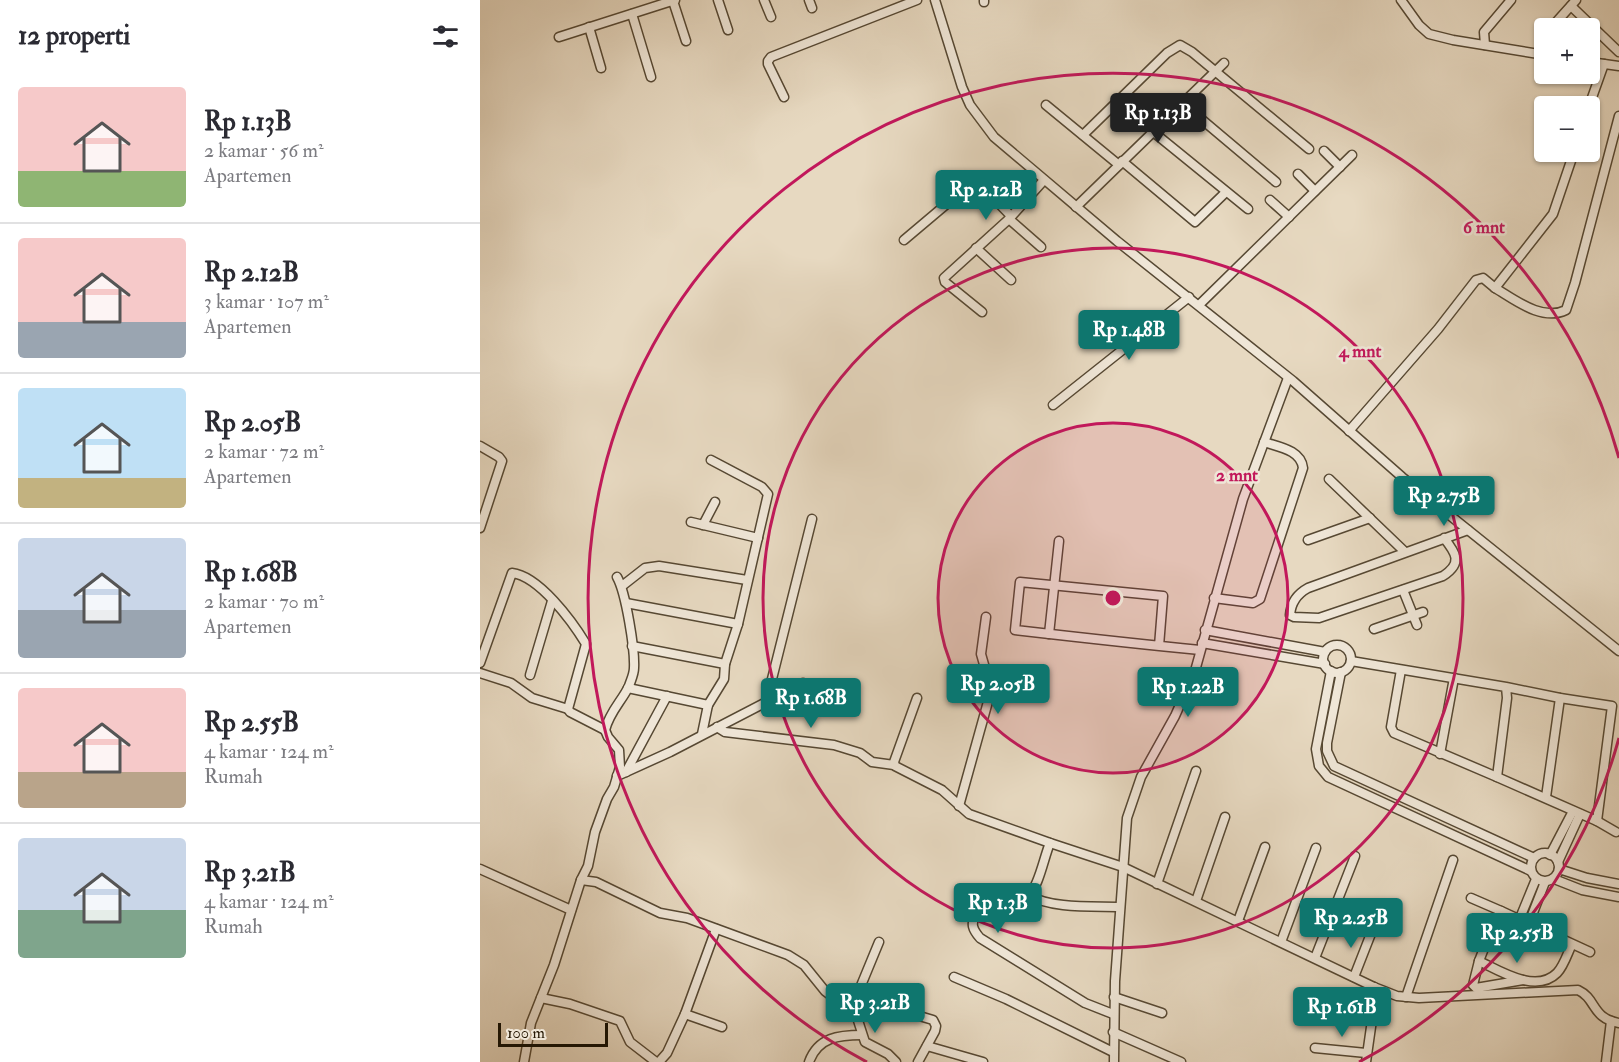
<!DOCTYPE html>
<html lang="id">
<meta charset="utf-8">
<style>
body{margin:0;font-family:"IM FELL Double Pica",serif;background:#f2f2f3;color:#2b2b33;height:100vh;display:flex;flex-direction:column;font-size:22px;white-space:nowrap}
*{box-sizing:border-box;margin:0}
p{font-size:20px;color:#7c7c81}
.icon{flex:none;width:33px;height:33px;fill:none;stroke:currentColor;stroke-width:2;stroke-linecap:round;stroke-linejoin:round}
.map{position:relative;flex:1;overflow:hidden}
.sheet{display:flex;flex-direction:column;background:#fff;width:480px}
.sheet>*{flex:none}
.tools{position:absolute;left:1054px;top:18px;display:grid;gap:12px}
.tools a{display:grid;place-items:center;width:66px;height:66px;border-radius:6px;background:#fff;box-shadow:0 2px 4px #0004;font-size:30px}
.scale{position:absolute;left:18px;bottom:15px;width:110px;box-sizing:border-box;padding-left:6px;border:3px solid #261804;border-top:0;font-size:16px;line-height:21px;white-space:nowrap;color:#261804;-webkit-text-stroke:4px #efe6d7;paint-order:stroke}
.price{position:absolute;translate:-50% -51px;padding:0 14px;border-radius:6px;background:#0f766e;color:#fff;font-size:20px;line-height:39px;filter:drop-shadow(0 2px 3px #0008)}
.price::after{content:'';position:absolute;left:50%;top:36px;width:18px;height:14px;margin-left:-9px;background:inherit;clip-path:polygon(0 0,100% 0,50% 100%)}
.price.current{background:#222;color:#fff}
ul{padding:0;list-style:none}
li{display:flex;align-items:center;gap:18px;height:150px;padding:0 18px}
li+li{border-top:2px solid #e1e1e2}
li span{display:grid;place-items:center;flex:none;width:168px;height:120px;border-radius:6px;color:#555}
li>.icon{margin-inline-start:auto}
span .icon{width:72px;height:72px;fill:#fffc;stroke-width:1}
li b{font-size:26px}
h2{display:flex;justify-content:space-between;align-items:center;height:72px;padding:0 18px;font-size:26px}
main{display:flex;flex:1;min-height:0}
.map>svg:first-child{display:block}
.lines{fill:none;stroke-linecap:round;stroke-linejoin:round}
.street-casing{stroke:#564833;stroke-width:11}
.street{stroke:#efe6d7;stroke-width:8}
.ring{fill:none;stroke:#c2185b;stroke-width:3}
.centre{fill:#c2185b;stroke:#efe6d7;stroke-width:3}
.ring-label{font-size:18px;text-anchor:middle;font-weight:bold;fill:#c2185b;stroke:#efe6d7;stroke-width:5;stroke-linejoin:round;paint-order:stroke}
</style>
<main>
<section class="sheet">
<h2>12 properti<svg class="icon" aria-label="filters" viewBox="0 0 24 24"><path d="M4 7h16M4 17h16"/><circle cx="9" cy="7" r="2"/><circle cx="15" cy="17" r="2"/></svg></h2>
<ul>
<li><span style="background:linear-gradient(#f6c9c9 70%,#8fb573 0)"><svg class="icon" aria-label="home" viewBox="0 0 24 24"><path d="M3 11l9-7 9 7M6 9v11h12V9"/></svg></span><div><b>Rp 1.13B</b><p>2 kamar · 56 m²</p><p>Apartemen</p></div></li>
<li><span style="background:linear-gradient(#f6c9c9 70%,#9aa5b1 0)"><svg class="icon" aria-label="home" viewBox="0 0 24 24"><path d="M3 11l9-7 9 7M6 9v11h12V9"/></svg></span><div><b>Rp 2.12B</b><p>3 kamar · 107 m²</p><p>Apartemen</p></div></li>
<li><span style="background:linear-gradient(#bfe0f5 75%,#c2b280 0)"><svg class="icon" aria-label="home" viewBox="0 0 24 24"><path d="M3 11l9-7 9 7M6 9v11h12V9"/></svg></span><div><b>Rp 2.05B</b><p>2 kamar · 72 m²</p><p>Apartemen</p></div></li>
<li><span style="background:linear-gradient(#c9d6e8 60%,#9aa5b1 0)"><svg class="icon" aria-label="home" viewBox="0 0 24 24"><path d="M3 11l9-7 9 7M6 9v11h12V9"/></svg></span><div><b>Rp 1.68B</b><p>2 kamar · 70 m²</p><p>Apartemen</p></div></li>
<li><span style="background:linear-gradient(#f6c9c9 70%,#b9a48a 0)"><svg class="icon" aria-label="home" viewBox="0 0 24 24"><path d="M3 11l9-7 9 7M6 9v11h12V9"/></svg></span><div><b>Rp 2.55B</b><p>4 kamar · 124 m²</p><p>Rumah</p></div></li>
<li><span style="background:linear-gradient(#c9d6e8 60%,#7fa58c 0)"><svg class="icon" aria-label="home" viewBox="0 0 24 24"><path d="M3 11l9-7 9 7M6 9v11h12V9"/></svg></span><div><b>Rp 3.21B</b><p>4 kamar · 124 m²</p><p>Rumah</p></div></li>
</ul>
</section>
<div class="map">
<svg width="1139" height="1062" viewBox="0 0 1139 1062">
<rect width="100%" height="100%" fill="#e7d9c1"/>
<filter id="stains"><feTurbulence type="fractalNoise" baseFrequency=".00333" numOctaves="4"/><feColorMatrix values="0 0 0 0 .2 0 0 0 0 .09 0 0 0 0 .02 0 0 0 .5 -.17"/></filter>
<radialGradient id="worn" r=".72"><stop offset=".6" stop-color="#630" stop-opacity="0"/><stop offset="1" stop-color="#630" stop-opacity=".3"/></radialGradient>
<g class="lines">
<g class="street-casing">
<g id="street">
<path d="M238,0L248,30"/>
<path d="M284,0L291,17"/>
<path d="M329,0L332,8"/>
<path d="M455,0L482,87L490,105L514,137L637,241L813,381L922,477L1139,651"/>
<path d="M504,0V2"/>
<path d="M921,0L939,25L949,34L973,40L1065,55"/>
<path d="M193,1L206,41"/>
<path d="M1091,6L1139,52"/>
<path d="M152,14L171,77"/>
<path d="M109,27L121,68"/>
<path d="M1071,28L1096,0"/>
<path d="M79,37L195,0"/>
<path d="M1062,40L1065,36"/>
<path d="M1005,45L1004,32L1031,0"/>
<path d="M1110,62L1139,66"/>
<path d="M304,97L288,64V61L291,57L437,0"/>
<path d="M701,102L796,182"/>
<path d="M566,105L639,165"/>
<path d="M1109,106L1124,64"/>
<path d="M672,131L768,209"/>
<path d="M603,135L687,53L700,45L712,52L829,149"/>
<path d="M844,151L860,167"/>
<path d="M642,161L715,222L746,192"/>
<path d="M818,174L835,191"/>
<path d="M790,200L809,217"/>
<path d="M596,207L744,63"/>
<path d="M529,219L561,247"/>
<path d="M424,240L488,186L495,183L501,185L531,216"/>
<path d="M496,248L531,280"/>
<path d="M1015,288C1034,299 1062,322 1086,310L1095,283L1139,116"/>
<path d="M719,305L872,155"/>
<path d="M502,312L465,282L464,278L529,219L564,180"/>
<path d="M573,405L709,297"/>
<path d="M869,431L958,329L996,280L1003,278L1015,288L1073,214L1094,152"/>
<path d="M0,446L19,457L22,461L0,528"/>
<path d="M849,479L925,552"/>
<path d="M211,522L278,538"/>
<path d="M223,525L235,502"/>
<path d="M964,538C976,553 983,563 963,576L839,618L814,617L810,615C811,602 817,594 828,588L988,530"/>
<path d="M828,540L890,518"/>
<path d="M142,586L165,568L179,566L267,580"/>
<path d="M923,590L937,625"/>
<path d="M734,598L773,603L780,599L823,468C821,450 799,447 784,442"/>
<path d="M146,603L258,624"/>
<path d="M894,629L943,612"/>
<path d="M725,630L845,652"/>
<path d="M569,634L579,541"/>
<path d="M722,643L845,664"/>
<circle cx="857" cy="659" r="14"/>
<path d="M152,646L245,664"/>
<path d="M679,646L683,596L540,582L535,630C596,637 658,644 720,650"/>
<path d="M871,661L1026,687L1027,698L1017,777L1117,821L1132,706L1080,698L1026,687"/>
<path d="M0,663L32,573C59,576 92,621 106,644L88,709L90,712L125,730"/>
<path d="M921,670L911,727L914,733L1017,777"/>
<path d="M851,671L836,749L839,766L848,777L1051,871"/>
<path d="M861,672L847,743V751L854,766L1054,858"/>
<path d="M0,673L31,683L52,698L88,709"/>
<path d="M50,675L72,601"/>
<path d="M671,675L708,687"/>
<path d="M148,688L228,705"/>
<path d="M437,698L414,762L415,766L462,790L489,814L570,843L643,867L894,987L917,996L939,998L1098,990C1117,999 1111,1018 1139,1023"/>
<path d="M286,703L332,519"/>
<path d="M237,727L245,732L354,745L380,753L392,762L414,765"/>
<path d="M222,734L228,705L244,679L245,664L258,624L288,494L282,487L231,460"/>
<path d="M960,754L974,678"/>
<path d="M146,772L187,696"/>
<path d="M137,776L190,752L323,683"/>
<path d="M1066,797L1080,698"/>
<path d="M479,806L509,698L507,675L501,654L506,617"/>
<path d="M1117,821L1136,832"/>
<path d="M570,843C564,857 559,886 549,895C534,907 511,885 496,914C490,924 493,930 500,938L605,1003L633,1014"/>
<circle cx="1065" cy="867" r="14"/>
<path d="M1070,855L1093,811"/>
<path d="M1078,862L1100,814"/>
<path d="M0,869L91,910"/>
<path d="M1079,869L1107,878L1139,884"/>
<path d="M1074,879L1102,890L1139,897"/>
<path d="M101,880L116,882L180,913L207,918L308,955L324,965L345,991L353,997L386,1008L426,1012L453,1020L456,1026L455,1031L438,1062"/>
<path d="M677,884L716,771"/>
<path d="M549,895C570,909 615,906 640,907"/>
<path d="M991,898L1021,911"/>
<path d="M716,901L745,817"/>
<path d="M1040,918L1056,879"/>
<path d="M758,921L785,847"/>
<path d="M1049,923L1065,882"/>
<path d="M399,942L373,1005L385,1042L408,1054L416,1062"/>
<path d="M801,942L836,848"/>
<path d="M1092,944C1088,952 1084,966 1077,973C1056,994 1020,971 999,961L1014,923L1021,911L1110,952"/>
<path d="M835,958L875,856"/>
<path d="M999,961L993,985L996,988L1043,980"/>
<path d="M474,977L526,999L633,1052"/>
<path d="M874,977L892,931"/>
<path d="M634,997L682,1013"/>
<path d="M926,997L973,860"/>
<path d="M61,998L90,1004L140,1021L150,1042L176,1062"/>
<path d="M840,1004L893,1012"/>
<path d="M205,1014L236,929"/>
<path d="M633,1032L701,1062"/>
<path d="M447,1046L503,1062"/>
<path d="M835,1048L886,1053"/>
<path d="M44,1062L51,1023L74,965L101,880L108,866L115,832L127,799L134,787L140,767L139,750L128,737L125,730C130,711 142,701 149,686C151,680 154,674 154,668C155,650 146,593 137,577"/>
<path d="M179,1062L187,1053L205,1014L242,1027"/>
<path d="M329,1062C338,1037 359,1035 382,1035"/>
<path d="M634,1062L635,981L647,818L661,777L695,716L715,671L763,499L808,378"/>
<path d="M886,1062L892,1020L894,987"/>
<path d="M1126,1062L1131,1021"/>
</g>
</g>
<use href="#street" class="street"/>
</g>
<circle cx="633" cy="598" r="175" fill="#c2185b" fill-opacity=".12"/>
<g class="ring">
<circle cx="633" cy="598" r="175"/>
<circle cx="633" cy="598" r="350"/>
<path d="M1139 738A525 525 0 0 1 879 1062M387 1062A525 525 0 1 1 1139 458"/>
</g>
<circle cx="633" cy="598" r="9" class="centre"/>
<g class="ring-label">
<text x="1004" y="233">6 mnt</text>
<text x="880" y="357">4 mnt</text>
<text x="757" y="481">2 mnt</text>
</g>
<rect width="100%" height="100%" filter="url(#stains)"/>
<rect width="100%" height="100%" fill="url(#worn)"/>
</svg>
<div class="tools">
<a>+</a>
<a>−</a>
</div>
<div class="scale">100 m</div>
<b class="price current" style="left:678px;top:144px">Rp 1.13B</b>
<b class="price" style="left:506px;top:221px">Rp 2.12B</b>
<b class="price" style="left:649px;top:361px">Rp 1.48B</b>
<b class="price" style="left:964px;top:527px">Rp 2.75B</b>
<b class="price" style="left:518px;top:715px">Rp 2.05B</b>
<b class="price" style="left:708px;top:718px">Rp 1.22B</b>
<b class="price" style="left:331px;top:729px">Rp 1.68B</b>
<b class="price" style="left:518px;top:934px">Rp 1.3B</b>
<b class="price" style="left:871px;top:949px">Rp 2.25B</b>
<b class="price" style="left:1037px;top:964px">Rp 2.55B</b>
<b class="price" style="left:395px;top:1034px">Rp 3.21B</b>
<b class="price" style="left:862px;top:1038px">Rp 1.61B</b>
</div>
</main>
